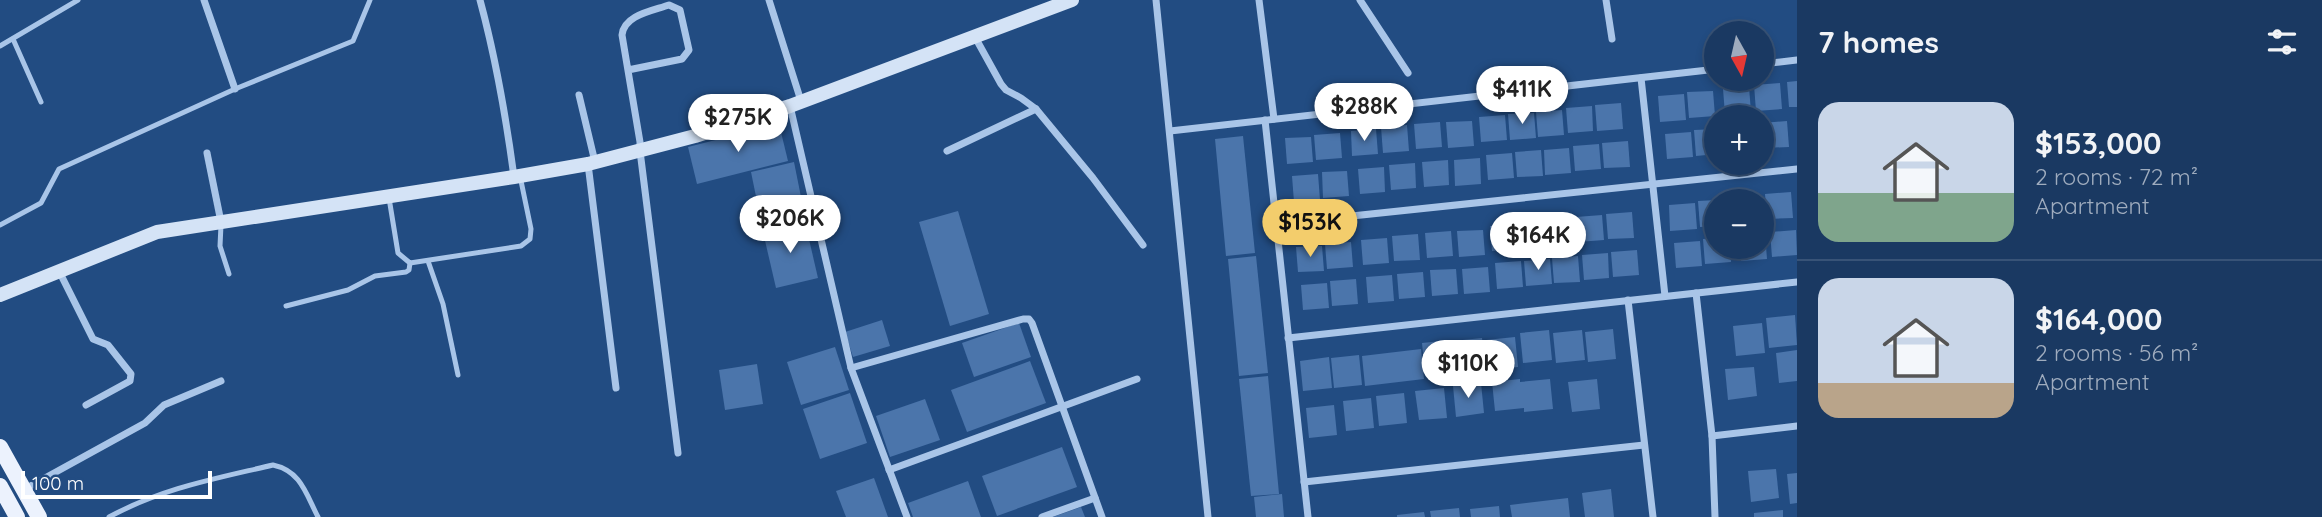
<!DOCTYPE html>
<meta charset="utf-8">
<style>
body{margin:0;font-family:Quicksand,sans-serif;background:#27446b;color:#f1f3f6;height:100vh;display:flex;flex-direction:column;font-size:26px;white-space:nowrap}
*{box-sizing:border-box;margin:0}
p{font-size:23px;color:#9facbe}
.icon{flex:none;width:38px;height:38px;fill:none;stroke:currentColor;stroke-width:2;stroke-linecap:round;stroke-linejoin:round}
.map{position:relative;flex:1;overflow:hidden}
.details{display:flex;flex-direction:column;background:#1a3962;width:525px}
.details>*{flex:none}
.needle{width:46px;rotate:172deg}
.tools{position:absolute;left:1704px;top:21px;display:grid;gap:14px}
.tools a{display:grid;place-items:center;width:70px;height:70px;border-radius:50%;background:#1a3962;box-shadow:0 4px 10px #0003,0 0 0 2px #385377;font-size:35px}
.scale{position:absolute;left:21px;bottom:18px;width:191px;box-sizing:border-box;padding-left:7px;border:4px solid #fff;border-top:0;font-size:19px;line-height:24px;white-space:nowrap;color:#fff;-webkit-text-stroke:5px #224c82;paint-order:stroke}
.price{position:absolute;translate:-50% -60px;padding:0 16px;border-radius:24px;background:#fff;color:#222;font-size:23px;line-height:46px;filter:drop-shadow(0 2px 4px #0008)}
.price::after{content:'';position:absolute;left:50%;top:42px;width:21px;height:16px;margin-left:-10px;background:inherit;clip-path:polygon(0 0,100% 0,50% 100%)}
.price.selected{background:#f3cd6c;color:#111}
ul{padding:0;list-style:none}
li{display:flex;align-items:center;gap:21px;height:175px;padding:0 21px}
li+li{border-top:2px solid #385377}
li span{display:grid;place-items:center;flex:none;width:196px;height:140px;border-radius:21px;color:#555}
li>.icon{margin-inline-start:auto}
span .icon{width:84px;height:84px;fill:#fffc;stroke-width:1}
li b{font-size:30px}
h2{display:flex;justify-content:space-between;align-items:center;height:84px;padding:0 21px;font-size:30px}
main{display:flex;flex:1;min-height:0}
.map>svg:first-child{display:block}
.building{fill:#4b75ab}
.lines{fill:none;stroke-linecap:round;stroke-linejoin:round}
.lane{stroke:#a9c5e8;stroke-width:5}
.street{stroke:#a9c5e8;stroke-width:7}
.secondary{stroke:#d4e3f6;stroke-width:14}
.primary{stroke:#ecf2fd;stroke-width:16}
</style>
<main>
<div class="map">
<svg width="1797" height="517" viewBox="0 0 1797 517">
<rect width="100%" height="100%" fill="#224c82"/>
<g class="building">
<path d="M1797,81V107H1789L1787,82Z"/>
<path d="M1780,83L1782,109L1756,111L1754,85Z"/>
<path d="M1749,87L1751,112L1725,114L1723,89Z"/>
<path d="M1713,91L1715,116L1689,118L1687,92Z"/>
<path d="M1684,94L1686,120L1660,122L1658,96Z"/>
<path d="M1621,103L1623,129L1597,131L1595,105Z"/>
<path d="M1592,106L1593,131L1568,133L1566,108Z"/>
<path d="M1562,110L1564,135L1538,137L1536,112Z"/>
<path d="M1534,113L1536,138L1510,140L1508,114Z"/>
<path d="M1505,115L1507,140L1481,142L1479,117Z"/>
<path d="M1472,121L1474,146L1448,148L1446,122Z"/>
<path d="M1787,121L1789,147L1763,148L1762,123Z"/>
<path d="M1440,122L1442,147L1416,149L1414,124Z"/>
<path d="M779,124L788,161L697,184L688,147Z"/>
<path d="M1407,125L1409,151L1383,153L1381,127Z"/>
<path d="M1376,129L1378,154L1352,156L1351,131Z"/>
<path d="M1717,129V154L1696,156L1694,130Z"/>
<path d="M1691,132L1693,157L1667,159L1665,134Z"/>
<path d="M1340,133L1342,158L1316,160L1314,135Z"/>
<path d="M1243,136L1255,253L1226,256L1215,139Z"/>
<path d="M1311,137L1313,162L1287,164L1285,138Z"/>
<path d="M1628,141L1630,167L1604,168L1602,143Z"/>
<path d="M1599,144L1601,169L1575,171L1573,146Z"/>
<path d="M1569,148L1571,173L1545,175L1544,150Z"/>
<path d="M1541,150L1543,176L1517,177L1515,152Z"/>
<path d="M1512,153L1514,178L1488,180L1486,155Z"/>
<path d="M1480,158L1481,184L1455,186L1454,160Z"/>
<path d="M1448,160L1449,185L1424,187L1422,162Z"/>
<path d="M794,162L803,207L760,216L751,172Z"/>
<path d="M1415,163L1416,188L1391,190L1389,165Z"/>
<path d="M1384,167L1385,192L1360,194L1358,169Z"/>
<path d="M1347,171L1349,196L1323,198L1322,172Z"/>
<path d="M1318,174L1320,200L1294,202L1292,176Z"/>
<path d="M1791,192L1793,218L1767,219L1765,194Z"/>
<path d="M1760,196V201H1734V198Z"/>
<path d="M1717,200V226L1700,227L1698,201Z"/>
<path d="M1695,203L1697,229L1670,231L1669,205Z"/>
<path d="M958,211L989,314L950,326L919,222Z"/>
<path d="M1632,212L1634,238L1608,239L1606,214Z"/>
<path d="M1602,215L1604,240L1578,242L1576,217Z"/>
<path d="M1573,219L1575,244L1549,246L1547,221Z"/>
<path d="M1545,221L1546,247L1521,249L1519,223Z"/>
<path d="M805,222L818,278L776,288L763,232Z"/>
<path d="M1516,224L1517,249L1492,251L1490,226Z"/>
<path d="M1483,230L1485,255L1459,257L1457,231Z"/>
<path d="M1796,230L1797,255L1772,257L1770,232Z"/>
<path d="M1451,231L1453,256L1427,258L1425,233Z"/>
<path d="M1765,233L1767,259L1741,261L1740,247H1762V234Z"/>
<path d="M1418,234L1420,260L1394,261L1392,236Z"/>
<path d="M1387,238L1389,263L1363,265L1361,240Z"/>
<path d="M1717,238V247H1730L1731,262L1705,264L1703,239Z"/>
<path d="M1700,241L1702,266L1676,268L1674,243Z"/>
<path d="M1351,242L1353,267L1327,269L1325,244Z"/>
<path d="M1322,246L1324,271L1298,272L1296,247Z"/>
<path d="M1637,250L1639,275L1613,277L1611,252Z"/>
<path d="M1608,253L1609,278L1584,280L1582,255Z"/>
<path d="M1256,256L1268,373L1239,376L1228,259Z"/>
<path d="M1578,256L1580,282L1554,283L1552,258Z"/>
<path d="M1550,259L1552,284L1526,286L1524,261Z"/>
<path d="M1521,261L1523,287L1497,289L1495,263Z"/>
<path d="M1488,267L1490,292L1464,294L1462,269Z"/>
<path d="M1456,269L1458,294L1432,296L1430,270Z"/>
<path d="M1423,272L1425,297L1399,299L1397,274Z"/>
<path d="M1392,275L1394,301L1368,303L1366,277Z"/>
<path d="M1356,279L1358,304L1332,306L1330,281Z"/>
<path d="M1327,283L1329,308L1303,310L1301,285Z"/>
<path d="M1795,315L1797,345L1769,348L1766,318Z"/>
<path d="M882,320L890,346L853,357L845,332Z"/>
<path d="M1019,323L1031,357L974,377L962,343Z"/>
<path d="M1762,323L1765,353L1736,356L1733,326Z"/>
<path d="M1613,329L1616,359L1588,362L1585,332Z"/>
<path d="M1549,330L1552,360L1523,363L1520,333Z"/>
<path d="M1582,330L1585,360L1556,363L1553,333Z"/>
<path d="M1515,337L1518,367L1489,370L1486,340Z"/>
<path d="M1482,338L1485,368L1456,371L1453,341Z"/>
<path d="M1451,340L1454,370L1425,373L1422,343Z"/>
<path d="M835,347L849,390L801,405L787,362Z"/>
<path d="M1421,349L1424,379L1365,386L1362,356Z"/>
<path d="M1797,350V381L1779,383L1776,353Z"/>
<path d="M1359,355L1362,385L1334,388L1331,358Z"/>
<path d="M1329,357L1332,388L1303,391L1300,361Z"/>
<path d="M1030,361L1046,403L967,432L951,390Z"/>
<path d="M757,364L763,404L725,410L719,370Z"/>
<path d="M1754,367L1757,396L1728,400L1725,369Z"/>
<path d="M1268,376L1279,494L1251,496L1239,379Z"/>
<path d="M1520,379V382L1550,379L1553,409L1524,412V408L1495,411L1492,382Z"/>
<path d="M1597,379L1600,409L1572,412L1568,382Z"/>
<path d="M1481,383L1484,413L1456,417L1453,386Z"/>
<path d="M1444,388L1447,418L1419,420L1415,391Z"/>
<path d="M850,393L867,443L820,459L803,409Z"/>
<path d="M1404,393L1407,423L1379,426L1376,396Z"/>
<path d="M1371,398L1374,428L1346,431L1343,401Z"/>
<path d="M925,399L940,440L890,457L876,416Z"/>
<path d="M1334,405L1337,435L1309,438L1306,408Z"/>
<path d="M1062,447L1077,487L997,516L982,476Z"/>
<path d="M1776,469L1779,498L1751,502L1748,471Z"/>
<path d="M1797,473V503L1790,504L1787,474Z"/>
<path d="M874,478L888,517H846L836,491Z"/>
<path d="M968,481L981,517H913L908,503Z"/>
<path d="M1611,489L1614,517H1585L1582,493Z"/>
<path d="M1282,494L1284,517H1256L1254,497Z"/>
<path d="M1568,498L1570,517H1512L1510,505Z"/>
<path d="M1499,506L1500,517H1471L1470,509Z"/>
<path d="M1081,507L1085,517H1053Z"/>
<path d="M1459,508L1460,517H1431L1430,511Z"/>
<path d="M1783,510V517H1754V513Z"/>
<path d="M1424,512L1425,517H1397V515Z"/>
</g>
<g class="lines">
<g class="lane">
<path d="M13,39L41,102"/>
<path d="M0,46L78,0"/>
<path d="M389,198L398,253L410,263L521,246L530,239L531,229L520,176"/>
<path d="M0,225L41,203L59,169L235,89L353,41L370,0"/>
<path d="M221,225L220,246L229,274"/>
<path d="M428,261L443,304L458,375"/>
<path d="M286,306L348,290L375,276L406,272L409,270L410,263"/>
<path d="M109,517C163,488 214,479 273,465C301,471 306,494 318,517"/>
</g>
<g class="street">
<path d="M204,0L235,89"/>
<path d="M480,0C496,59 506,117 514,177"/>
<path d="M769,0L801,101"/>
<path d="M1156,0L1208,517"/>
<path d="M1259,0L1274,119"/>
<path d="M1360,0L1408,73"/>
<path d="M1606,0L1612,39"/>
<path d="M975,37L1001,84L1006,90L1021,98L1036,109L1093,178L1143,245"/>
<path d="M1762,64L1797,60"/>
<path d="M628,70L682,59L689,50L680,10L669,5C652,11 624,15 622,35L640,142V151L678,453"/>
<path d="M1641,78L1665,296"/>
<path d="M579,95L595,162"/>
<path d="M790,106L851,368L907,517"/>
<path d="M1265,120L1308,517"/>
<path d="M1170,131L1717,69"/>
<path d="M947,151L1036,109"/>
<path d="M207,153L221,222"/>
<path d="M588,164L616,388"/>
<path d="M1276,224L1797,169"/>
<path d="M59,271L93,339L108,345L131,374L130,381L86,405"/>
<path d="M1696,293L1712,436L1715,517"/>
<path d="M1628,300L1653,517"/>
<path d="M1288,338L1797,282"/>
<path d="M851,368L1023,319H1029L1032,323L1102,517"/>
<path d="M1712,436L1797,426"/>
<path d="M889,470L1137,379"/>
<path d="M1304,482L1644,445"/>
<path d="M25,489L145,423L164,405L221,381"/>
<path d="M1042,517L1095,498"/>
</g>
<path class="secondary" d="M0,295L157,232L514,177L588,164L695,136L790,106L1072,0"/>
<g class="primary">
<path d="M0,447L39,517"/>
<path d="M0,486L17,517"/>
</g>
</g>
</svg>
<div class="tools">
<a><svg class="needle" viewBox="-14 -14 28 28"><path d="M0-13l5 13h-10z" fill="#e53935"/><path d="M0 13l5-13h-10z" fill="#9facbe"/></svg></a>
<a>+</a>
<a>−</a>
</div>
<div class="scale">100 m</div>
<b class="price" style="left:1522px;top:126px">$411K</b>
<b class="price" style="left:1364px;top:143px">$288K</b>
<b class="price" style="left:738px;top:154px">$275K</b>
<b class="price" style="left:790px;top:255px">$206K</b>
<b class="price selected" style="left:1310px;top:259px">$153K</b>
<b class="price" style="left:1538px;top:272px">$164K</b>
<b class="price" style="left:1468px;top:400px">$110K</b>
</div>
<section class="details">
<h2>7 homes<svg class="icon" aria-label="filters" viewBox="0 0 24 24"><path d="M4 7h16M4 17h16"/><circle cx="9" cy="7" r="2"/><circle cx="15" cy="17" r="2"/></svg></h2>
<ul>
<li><span style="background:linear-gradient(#c9d6e8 65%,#7fa58c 0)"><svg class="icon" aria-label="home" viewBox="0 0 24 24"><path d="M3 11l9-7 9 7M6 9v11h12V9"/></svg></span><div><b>$153,000</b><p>2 rooms · 72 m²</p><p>Apartment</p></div></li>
<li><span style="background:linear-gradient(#c9d6e8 75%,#b9a48a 0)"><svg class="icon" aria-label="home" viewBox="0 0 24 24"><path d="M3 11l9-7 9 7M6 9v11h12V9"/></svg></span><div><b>$164,000</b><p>2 rooms · 56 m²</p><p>Apartment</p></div></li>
</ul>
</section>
</main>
